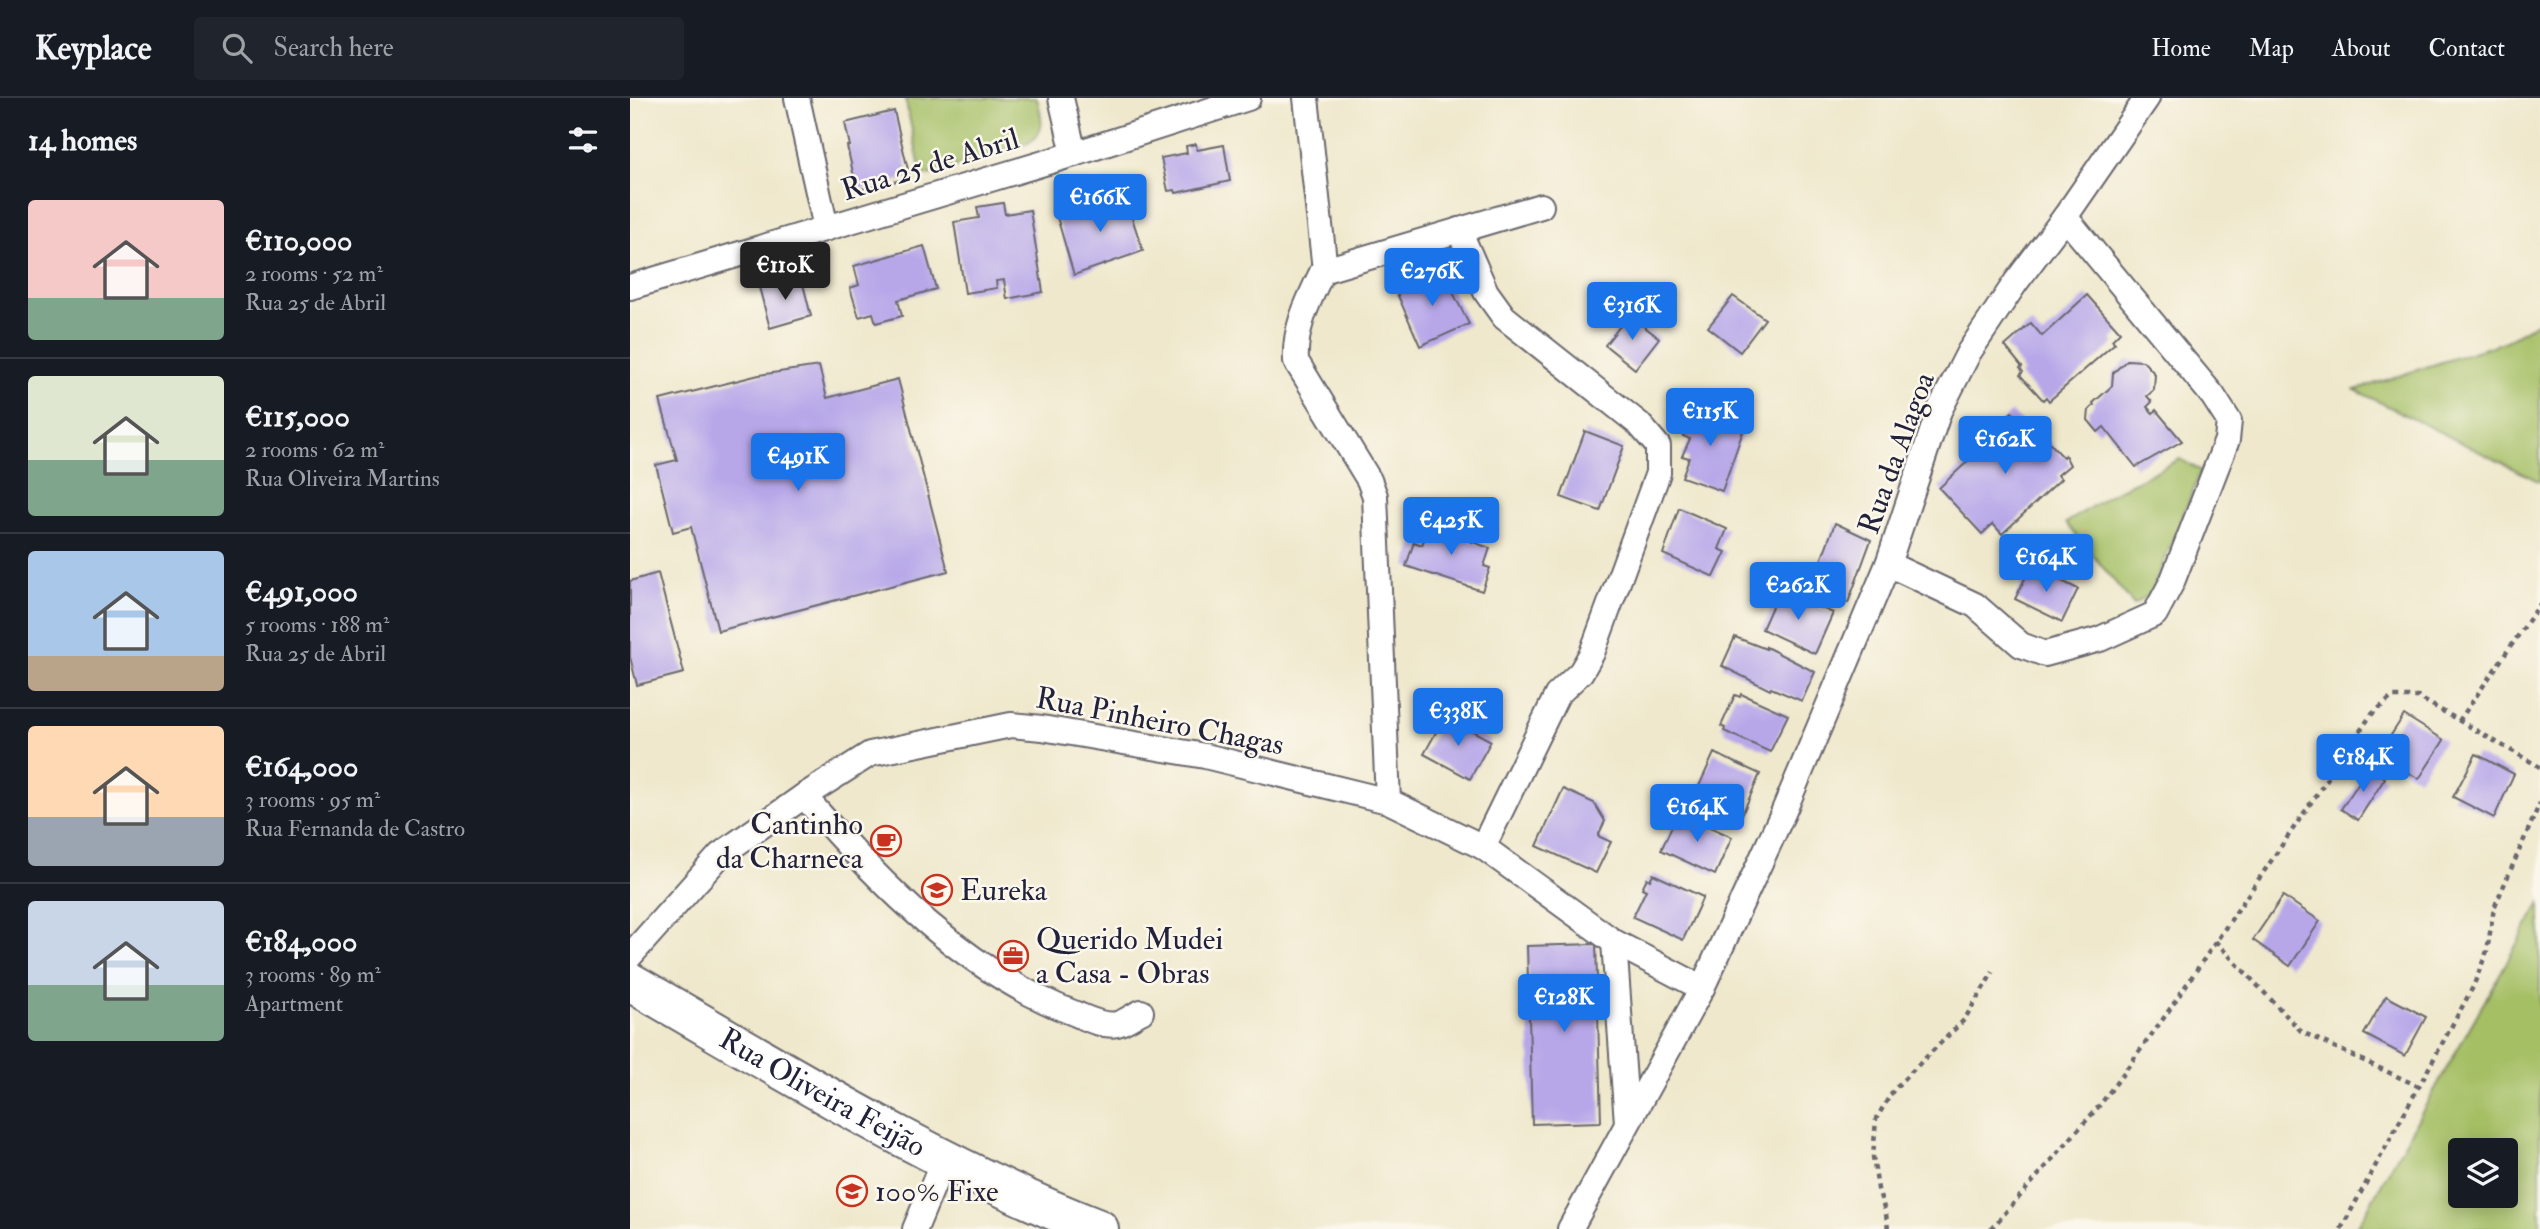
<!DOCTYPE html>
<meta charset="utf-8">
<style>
body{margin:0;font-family:"IM FELL Double Pica",serif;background:#20242c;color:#f1f3f6;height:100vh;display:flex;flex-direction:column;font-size:26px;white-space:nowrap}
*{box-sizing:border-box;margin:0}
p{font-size:23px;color:#9ea1a6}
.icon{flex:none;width:38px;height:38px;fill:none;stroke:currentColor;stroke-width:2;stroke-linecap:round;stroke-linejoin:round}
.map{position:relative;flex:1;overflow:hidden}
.panel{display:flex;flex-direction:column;background:#171b24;width:630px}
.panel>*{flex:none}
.tools{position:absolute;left:1818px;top:1040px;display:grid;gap:14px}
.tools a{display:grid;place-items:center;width:70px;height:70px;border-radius:7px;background:#171b24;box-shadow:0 4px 18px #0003;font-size:35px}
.price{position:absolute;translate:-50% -60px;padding:0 16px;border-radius:7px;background:#1a73e8;color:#fff;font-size:23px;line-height:46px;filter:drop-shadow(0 2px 4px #0008)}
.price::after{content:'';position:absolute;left:50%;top:42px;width:21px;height:16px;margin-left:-10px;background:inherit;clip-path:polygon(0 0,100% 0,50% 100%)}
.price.current{background:#222;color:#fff}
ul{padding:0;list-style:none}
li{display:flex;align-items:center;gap:21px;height:175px;padding:0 28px}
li+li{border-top:2px solid #363941}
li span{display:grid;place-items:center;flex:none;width:196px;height:140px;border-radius:7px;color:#555}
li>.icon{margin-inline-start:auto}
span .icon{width:84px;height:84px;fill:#fffc;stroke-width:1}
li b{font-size:30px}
h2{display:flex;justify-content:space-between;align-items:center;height:84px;padding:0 28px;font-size:30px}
header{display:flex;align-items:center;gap:42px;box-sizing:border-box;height:98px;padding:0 35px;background:#171b24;border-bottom:2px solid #363941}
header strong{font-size:33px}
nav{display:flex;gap:38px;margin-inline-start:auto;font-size:24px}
.search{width:490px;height:63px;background:#20242c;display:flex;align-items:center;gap:18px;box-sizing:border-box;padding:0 24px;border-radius:7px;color:#9ea1a6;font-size:26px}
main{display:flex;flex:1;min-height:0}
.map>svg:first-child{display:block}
.green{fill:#a5bf65;stroke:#647050;stroke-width:2;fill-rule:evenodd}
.building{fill:#b7a7e9}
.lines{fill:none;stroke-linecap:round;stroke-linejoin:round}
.street-casing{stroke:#6a676e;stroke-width:28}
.primary-casing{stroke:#6a676e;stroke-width:42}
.path{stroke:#6a676e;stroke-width:4.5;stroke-dasharray:5 5;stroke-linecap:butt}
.street{stroke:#fff;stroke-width:24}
.primary{stroke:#fff;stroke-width:38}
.labels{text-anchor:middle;stroke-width:5;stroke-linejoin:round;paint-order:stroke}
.street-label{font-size:30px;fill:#22223b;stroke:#fbf7ec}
.poi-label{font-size:30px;fill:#22223b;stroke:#fbf7ec;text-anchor:start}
</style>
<header>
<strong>Keyplace</strong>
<div class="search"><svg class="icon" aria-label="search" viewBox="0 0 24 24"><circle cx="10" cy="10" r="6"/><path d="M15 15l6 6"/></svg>Search here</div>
<nav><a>Home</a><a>Map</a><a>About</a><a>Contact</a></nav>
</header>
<main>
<section class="panel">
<h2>14 homes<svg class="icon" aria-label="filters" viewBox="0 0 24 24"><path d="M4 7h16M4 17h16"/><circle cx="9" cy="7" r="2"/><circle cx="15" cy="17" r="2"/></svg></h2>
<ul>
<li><span style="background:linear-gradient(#f6c9c9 70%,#7fa58c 0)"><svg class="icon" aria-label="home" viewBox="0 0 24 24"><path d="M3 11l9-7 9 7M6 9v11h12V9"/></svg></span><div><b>€110,000</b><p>2 rooms · 52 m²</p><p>Rua 25 de Abril</p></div></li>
<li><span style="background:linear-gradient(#dfe7d0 60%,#7fa58c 0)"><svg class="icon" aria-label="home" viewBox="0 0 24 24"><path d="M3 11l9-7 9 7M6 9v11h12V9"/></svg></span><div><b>€115,000</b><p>2 rooms · 62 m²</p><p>Rua Oliveira Martins</p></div></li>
<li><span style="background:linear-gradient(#a9c7e8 75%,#b9a48a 0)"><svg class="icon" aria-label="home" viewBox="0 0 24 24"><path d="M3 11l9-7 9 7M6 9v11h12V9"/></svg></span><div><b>€491,000</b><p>5 rooms · 188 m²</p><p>Rua 25 de Abril</p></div></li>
<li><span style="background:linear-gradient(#ffd9b3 65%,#9aa5b1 0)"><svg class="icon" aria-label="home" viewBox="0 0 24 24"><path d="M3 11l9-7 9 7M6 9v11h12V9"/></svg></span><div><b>€164,000</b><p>3 rooms · 95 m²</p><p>Rua Fernanda de Castro</p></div></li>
<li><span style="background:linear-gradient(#c9d6e8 60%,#7fa58c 0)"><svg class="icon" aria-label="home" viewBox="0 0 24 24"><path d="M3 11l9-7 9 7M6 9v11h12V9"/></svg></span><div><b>€184,000</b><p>3 rooms · 89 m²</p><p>Apartment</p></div></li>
</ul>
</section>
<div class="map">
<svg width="1910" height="1131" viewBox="0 0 1910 1131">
<rect width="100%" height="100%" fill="#fbf7ec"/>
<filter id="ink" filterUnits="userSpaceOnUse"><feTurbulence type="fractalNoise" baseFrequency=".0143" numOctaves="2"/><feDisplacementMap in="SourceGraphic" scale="14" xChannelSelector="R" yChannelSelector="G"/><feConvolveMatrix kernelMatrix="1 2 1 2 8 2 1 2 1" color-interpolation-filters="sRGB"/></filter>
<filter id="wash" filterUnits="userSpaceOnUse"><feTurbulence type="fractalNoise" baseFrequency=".00686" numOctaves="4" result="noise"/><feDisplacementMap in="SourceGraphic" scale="28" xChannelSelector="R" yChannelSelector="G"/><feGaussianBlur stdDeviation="1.57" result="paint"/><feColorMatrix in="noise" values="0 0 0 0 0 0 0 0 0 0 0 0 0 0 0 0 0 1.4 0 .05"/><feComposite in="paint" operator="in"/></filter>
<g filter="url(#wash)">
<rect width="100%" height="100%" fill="#efe8cc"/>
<g class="green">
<path d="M275,0H407C411,18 418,34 398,45L292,79Z"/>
<path d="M1910,223V384L1725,292L1874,244Z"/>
<path d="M1550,361L1571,373L1523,491L1518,498L1504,507L1436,425L1483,395Z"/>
<path d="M1910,805V1131H1726ZM1830,1052H1876V1097H1830Z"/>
</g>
<g id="blocks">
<g class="building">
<path d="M264,13L280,80L227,92L217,48H220L215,25Z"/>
<path d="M566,46L567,52L594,47L600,83L546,95L545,92L538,93L531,60L557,55L556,48Z"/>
<path d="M494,96L513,153L444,177L427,119Z"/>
<path d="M373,105L375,116L400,112L413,194L377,201L374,182L366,183L367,190L335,195L324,124L349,120L347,109Z"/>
<path d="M294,148L306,191L268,202L272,218L246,225L243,215L229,219L220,190L229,187L224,168Z"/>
<path d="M812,173L839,226L790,248L766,193Z"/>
<path d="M171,178L181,218L140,230L129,189Z"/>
<path d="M1457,197L1490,234L1482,242L1485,245L1419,303L1416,299L1413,302L1390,277L1393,274L1390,270L1392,269L1375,248L1401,225L1412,238Z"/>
<path d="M1103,198L1135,221L1110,254L1078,229Z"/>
<path d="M999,217L1029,240L1005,271L975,247Z"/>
<path d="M1497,262L1513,263L1525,276L1524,292L1517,298L1522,304L1517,309L1523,315L1526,312L1552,343L1506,369L1474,329L1468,334L1458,322L1459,312L1464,307L1463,305L1482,288L1483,275Z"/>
<path d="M189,268L197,300L268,281L318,473L88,533L61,429L43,434L26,367L47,362L30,302L129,277Z"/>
<path d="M1064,307L1102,321L1099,328L1113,333L1092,393L1052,379L1059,360L1052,358L1060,341L1053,338Z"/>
<path d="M1382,314L1404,337L1409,333L1433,359L1435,357L1440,367L1428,377L1431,381L1372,436L1363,426L1352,436L1309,390L1337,364L1332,359Z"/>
<path d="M955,333L994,348L970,413L931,399Z"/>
<path d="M1049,410L1097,431L1089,451L1096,454L1084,479L1033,456Z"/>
<path d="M804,423L842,436L840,443L860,450L854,468L860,470L852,493L776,468L784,444L792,447L798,432L801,433Z"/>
<path d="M1205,425L1241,442L1218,505L1180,492Z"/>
<path d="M1401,468L1448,491L1432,524L1385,501Z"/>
<path d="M28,475L54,575L7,587L0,559V483Z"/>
<path d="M1148,495L1156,499L1158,495L1203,515L1185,556L1132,531Z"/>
<path d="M1105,539L1136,551V549L1185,574L1172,603L1141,590L1140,592L1092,568Z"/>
<path d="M1111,596L1158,617L1140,654L1094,633L1095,630L1091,628L1105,597L1110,599Z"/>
<path d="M1774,617L1814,642L1789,681L1749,656Z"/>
<path d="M815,618L861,643L840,681L794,656Z"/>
<path d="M1084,655L1130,676L1111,719L1065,697Z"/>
<path d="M1846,656L1884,676L1864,720L1823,699Z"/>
<path d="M1739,670L1755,680L1728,722L1711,711Z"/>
<path d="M933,691L964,705L975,723L968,738L981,744L966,775L907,748Z"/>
<path d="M1051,716L1102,739L1085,777L1031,752L1043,726L1046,727Z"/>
<path d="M1023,776L1073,799L1053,842L1003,819L1016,792L1012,790L1017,780L1020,782Z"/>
<path d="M1653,798L1690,823L1660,868L1623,842Z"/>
<path d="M966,846L971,1024L902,1026L897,848Z"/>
<path d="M1756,898L1796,919L1775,958L1734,936Z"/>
</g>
</g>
</g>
<g filter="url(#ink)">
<use href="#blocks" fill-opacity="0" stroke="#6a676e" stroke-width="2"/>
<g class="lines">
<g class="street-casing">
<g id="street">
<path d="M167,0L196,130"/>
<path d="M431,0L444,56"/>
<path d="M676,0L695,172H693C679,202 664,229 666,263L739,382L745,398L758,703"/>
<path d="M829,132L856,194L874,219L1009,326L1028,348V375L962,555L951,574L927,597L853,749"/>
<path d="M695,172L911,108"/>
<path d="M0,189L444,56L618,0"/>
<path d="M1258,466L1345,507L1391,547L1415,556L1470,541L1525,516L1542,484L1597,342L1599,323L1583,298L1435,119"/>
<path d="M174,698C249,785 336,875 446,916C458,921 474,929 487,926C495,924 504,917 511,914"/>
<path d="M984,844L997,1025"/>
<path d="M0,858L90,757L174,698L240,656L381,627L412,630L575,658L758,703L853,749L984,844L1072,890"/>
<path d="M285,1131L314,1061"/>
<path d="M940,1131L1072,890L1153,715L1258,466L1309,313L1339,254L1386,184L1435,119L1517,0"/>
</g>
</g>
<g class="primary-casing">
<g id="primary">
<path id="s1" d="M0,884C153,972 304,1067 469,1131"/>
</g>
</g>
<g class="path">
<path d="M1829,623L1910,506"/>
<path d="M1585,843L1672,934L1790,989"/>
<path d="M1258,1131L1256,1116L1248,1091L1243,1059L1246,1021L1264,991L1334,922L1363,874"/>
<path d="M1361,1131L1470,1007L1533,921L1741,617L1762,599H1788L1910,669"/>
<path d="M1711,1131L1843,889L1857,853L1864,810L1910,705"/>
</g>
<use href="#street" class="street"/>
<use href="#primary" class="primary"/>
</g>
</g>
<defs>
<g id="cafe-ring" transform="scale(1.575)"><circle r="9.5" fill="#fbf7ec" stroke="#c8321e" stroke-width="1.5"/><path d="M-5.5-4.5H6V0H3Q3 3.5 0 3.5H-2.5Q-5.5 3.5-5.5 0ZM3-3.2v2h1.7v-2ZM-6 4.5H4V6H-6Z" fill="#c8321e"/></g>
<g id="school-ring" transform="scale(1.575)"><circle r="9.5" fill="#fbf7ec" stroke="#c8321e" stroke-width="1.5"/><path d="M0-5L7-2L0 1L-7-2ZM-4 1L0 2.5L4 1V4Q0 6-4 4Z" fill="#c8321e"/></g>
<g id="office-ring" transform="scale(1.575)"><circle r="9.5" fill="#fbf7ec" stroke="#c8321e" stroke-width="1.5"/><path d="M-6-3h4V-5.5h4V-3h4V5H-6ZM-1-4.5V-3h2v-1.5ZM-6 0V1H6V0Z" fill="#c8321e"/></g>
</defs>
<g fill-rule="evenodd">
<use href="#cafe-ring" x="256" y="743"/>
<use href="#school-ring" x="307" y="792"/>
<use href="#office-ring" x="383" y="858"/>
<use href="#school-ring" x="222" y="1093"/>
</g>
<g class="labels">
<g class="street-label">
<text transform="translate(300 66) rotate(-17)" y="10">Rua 25 de Abril</text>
<text transform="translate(1266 355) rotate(-70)" y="10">Rua da Alagoa</text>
<text transform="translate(530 623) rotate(11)" y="10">Rua Pinheiro Chagas</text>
<text dy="10" stroke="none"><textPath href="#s1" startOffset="222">Rua Oliveira Feijão</textPath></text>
</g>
<g class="poi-label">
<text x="233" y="736" text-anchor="end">Cantinho<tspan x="233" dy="34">da Charneca</tspan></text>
<text x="330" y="802">Eureka</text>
<text x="406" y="851">Querido Mudei<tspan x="406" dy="34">a Casa - Obras</tspan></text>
<text x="245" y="1103">100% Fixe</text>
</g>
</g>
</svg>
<div class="tools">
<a><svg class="icon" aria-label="layers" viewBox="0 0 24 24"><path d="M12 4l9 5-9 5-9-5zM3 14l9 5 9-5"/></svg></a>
</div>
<b class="price" style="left:470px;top:136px">€166K</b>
<b class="price current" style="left:155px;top:204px">€110K</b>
<b class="price" style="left:802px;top:210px">€276K</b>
<b class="price" style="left:1002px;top:244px">€316K</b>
<b class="price" style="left:1080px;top:350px">€115K</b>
<b class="price" style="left:1375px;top:378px">€162K</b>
<b class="price" style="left:168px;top:395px">€491K</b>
<b class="price" style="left:821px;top:459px">€425K</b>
<b class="price" style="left:1416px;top:496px">€164K</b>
<b class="price" style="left:1168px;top:524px">€262K</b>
<b class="price" style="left:828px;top:650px">€338K</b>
<b class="price" style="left:1733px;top:696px">€184K</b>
<b class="price" style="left:1067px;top:746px">€164K</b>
<b class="price" style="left:934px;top:936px">€128K</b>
</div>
</main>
